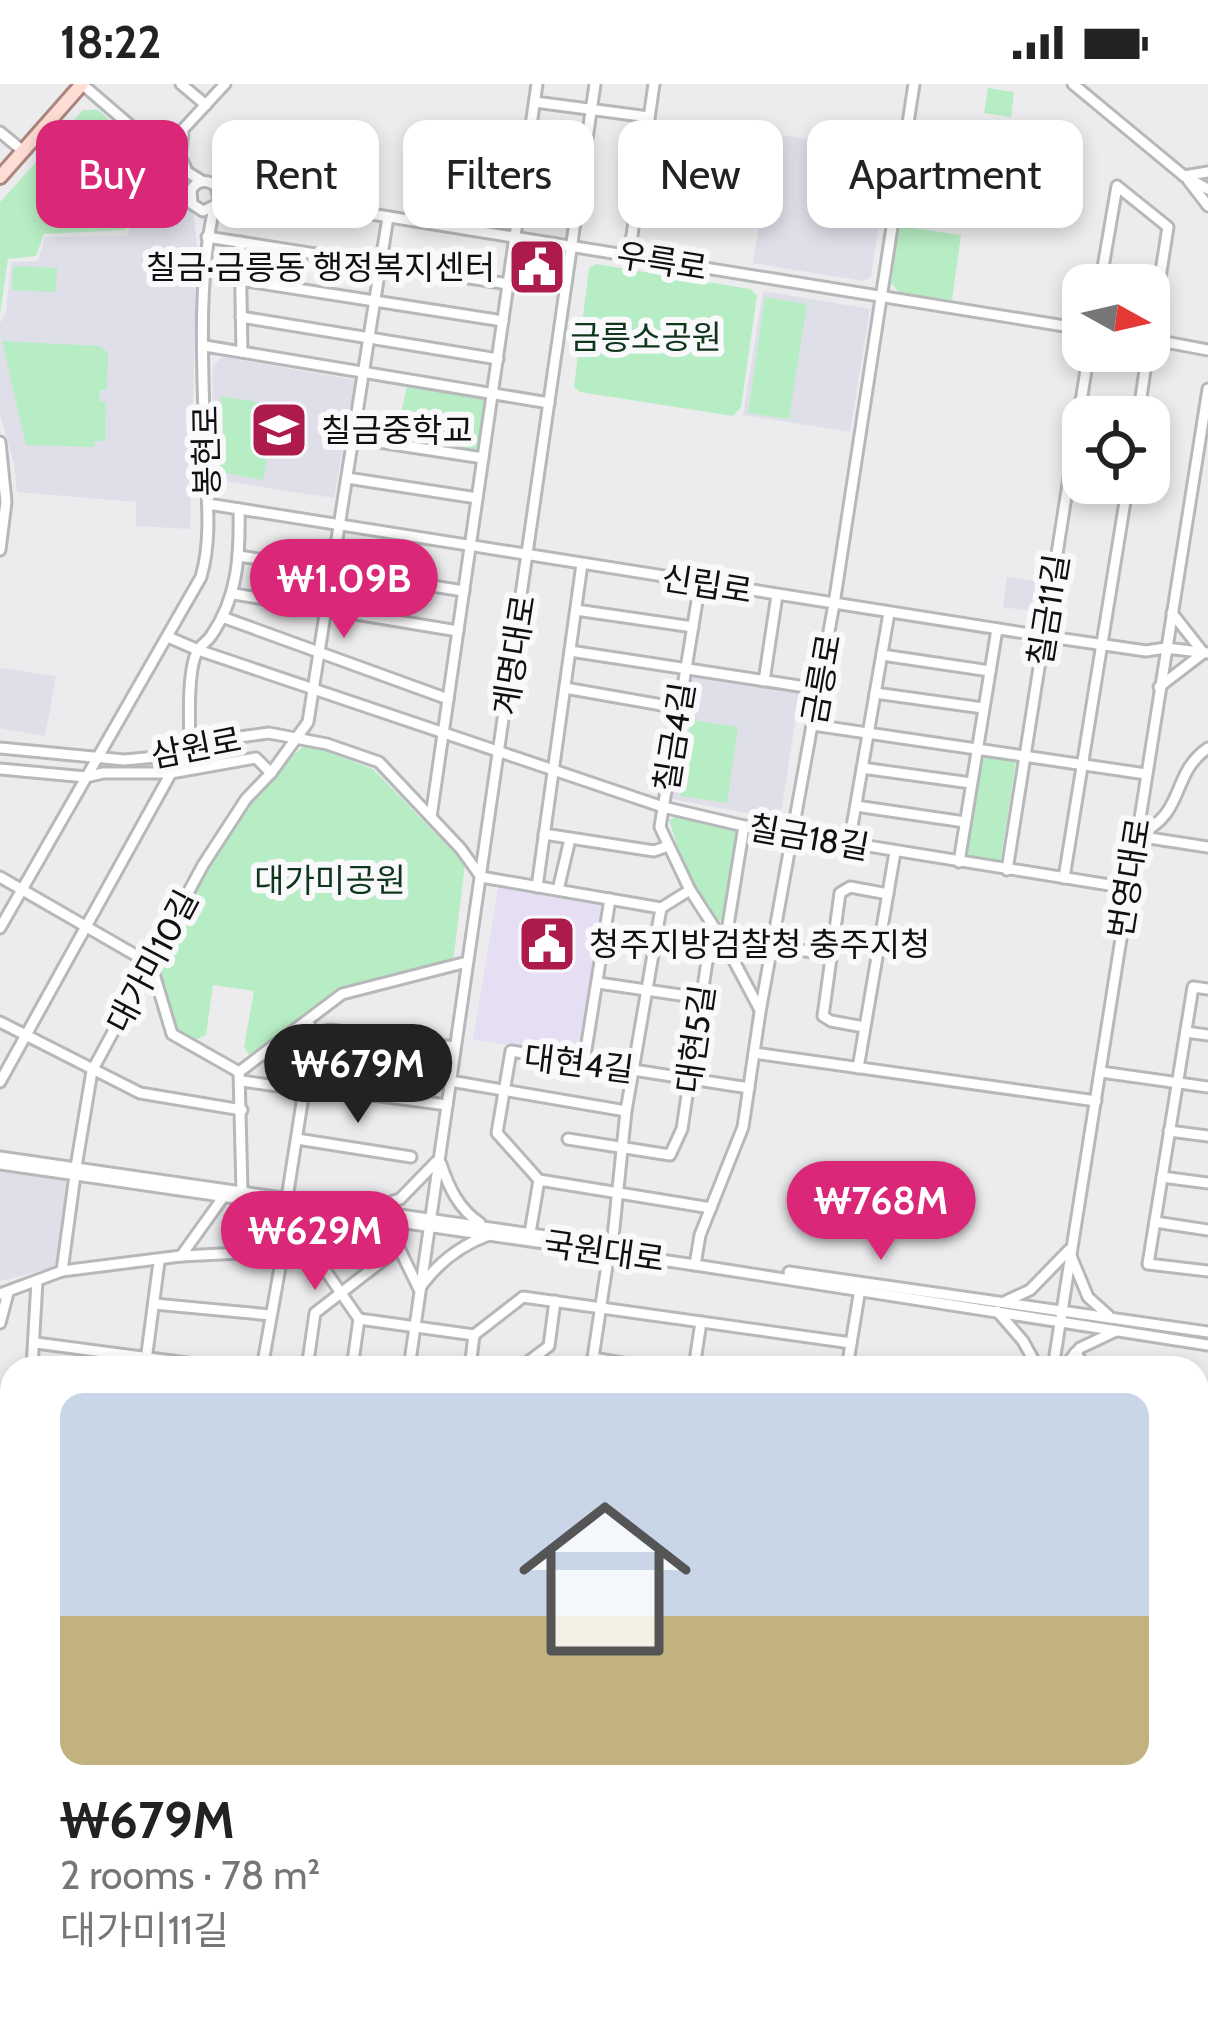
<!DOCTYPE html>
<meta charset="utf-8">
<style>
body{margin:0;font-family:Cabin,"Noto Sans KR",sans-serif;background:#f6f6f6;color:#222;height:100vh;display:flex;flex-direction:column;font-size:45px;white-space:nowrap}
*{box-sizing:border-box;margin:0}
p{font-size:39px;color:#767676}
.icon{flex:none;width:66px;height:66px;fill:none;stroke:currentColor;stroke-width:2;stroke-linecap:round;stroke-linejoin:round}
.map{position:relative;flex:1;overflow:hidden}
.details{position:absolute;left:0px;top:1272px;width:1209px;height:663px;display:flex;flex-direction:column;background:#fff;border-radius:36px 36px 0 0;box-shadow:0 6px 18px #0003}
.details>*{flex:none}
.guide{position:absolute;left:36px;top:36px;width:1137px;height:108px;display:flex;gap:24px}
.needle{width:78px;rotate:98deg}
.controls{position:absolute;left:1062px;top:180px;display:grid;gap:24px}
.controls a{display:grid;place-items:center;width:108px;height:108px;border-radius:24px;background:#fff;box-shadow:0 6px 18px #0003;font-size:60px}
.price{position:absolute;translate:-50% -102px;padding:0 27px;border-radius:42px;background:#db2777;color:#fff;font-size:39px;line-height:78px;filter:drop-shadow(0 3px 6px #0008)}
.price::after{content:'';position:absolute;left:50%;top:72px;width:36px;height:27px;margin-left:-18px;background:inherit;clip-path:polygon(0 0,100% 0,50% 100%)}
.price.active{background:#222;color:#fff}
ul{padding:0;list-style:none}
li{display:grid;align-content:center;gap:24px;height:636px;padding:0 60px}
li+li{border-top:3px solid #e0e0e0}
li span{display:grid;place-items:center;height:372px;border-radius:24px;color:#555}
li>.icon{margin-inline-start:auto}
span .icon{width:216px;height:216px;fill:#fffc;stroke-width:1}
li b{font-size:51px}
.tag{padding:0 42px;border-radius:24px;background:#fff;box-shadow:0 6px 18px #0003;font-size:42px;line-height:108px}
.tag.active{background:#db2777;color:#fff}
.status{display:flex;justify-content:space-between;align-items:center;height:84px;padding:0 60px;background:#fff;direction:ltr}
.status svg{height:33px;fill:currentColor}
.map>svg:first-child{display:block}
.commercial{fill:#e6def3}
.built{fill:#dedfe8}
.green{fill:#b7edc4}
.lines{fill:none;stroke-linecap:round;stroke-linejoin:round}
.minor-casing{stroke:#b7b8b9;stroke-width:15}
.major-casing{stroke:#ab867e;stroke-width:18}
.minor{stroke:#fff;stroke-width:9}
.major{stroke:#ffdcd4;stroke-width:12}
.labels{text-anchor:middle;stroke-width:12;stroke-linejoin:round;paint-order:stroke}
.street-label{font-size:33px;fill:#101011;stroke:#f9f9fb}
.poi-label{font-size:33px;fill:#101011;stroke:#f9f9fb;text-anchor:start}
.park-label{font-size:33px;fill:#0f361c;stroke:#f9f9fb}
</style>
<div class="status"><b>18:22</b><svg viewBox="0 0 49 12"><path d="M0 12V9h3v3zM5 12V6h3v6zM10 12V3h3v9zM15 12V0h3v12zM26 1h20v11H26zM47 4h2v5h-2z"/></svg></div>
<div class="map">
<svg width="1208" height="1934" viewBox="0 0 1208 1934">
<rect width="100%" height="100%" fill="#ececee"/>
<path class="commercial" d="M499,799L608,816L583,971L473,956Z"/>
<g class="built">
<path d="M774,50L889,68L871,193L863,197L753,179Z"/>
<path d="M171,96L193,125L197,161L190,445L136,442V418L17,408L14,379L0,330V239L6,228L11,178L38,177L45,153L128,152L133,114Z"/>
<path d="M763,207L870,225L850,348L743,331Z"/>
<path d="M223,273L355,296L334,414L211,395L213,281Z"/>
<path d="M1007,493L1042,498L1037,528L1003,523Z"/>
<path d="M0,584L56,592L45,652L0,644Z"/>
<path d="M693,587L800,607L780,735L671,715Z"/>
<path d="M0,1086L71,1095L59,1182L0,1197Z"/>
<path d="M6,1476L12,1477V1682L0,1690V1478Z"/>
</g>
<g class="green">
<path d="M988,4L1014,8L1011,33L984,29Z"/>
<path d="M83,26H98L164,87L131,110L125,146L44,150L36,172L8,175L0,230V118Z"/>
<path d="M899,142L961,151L952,216L900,209L891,199Z"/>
<path d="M596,180L750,205L757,211L741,323L733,332L580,308L574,303L589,184Z"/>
<path d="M13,182L57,184L56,208L12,206Z"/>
<path d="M765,213L807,220L789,335L748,329Z"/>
<path d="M2,257L100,262L108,269L107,306H100L99,317L106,318L105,357H95L94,363L26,361Z"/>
<path d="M407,302L489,315L480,370L366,353L360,345L362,331L400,333Z"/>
<path d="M221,312L276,321L263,396L219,388Z"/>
<path d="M691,636L738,643L727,719L680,712Z"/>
<path d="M306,660L373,685L465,780L453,878L336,905L250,972L244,963L254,907L213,901L206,951L193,957L175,946L156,878C197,802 239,716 306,660Z"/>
<path d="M981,671L1016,677L1000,780L970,775L966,768Z"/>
<path d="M677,732L735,744L738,752L724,836L717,838L684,782L669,736Z"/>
<path d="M12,1587V1661L0,1669V1595Z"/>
</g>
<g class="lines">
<g class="minor-casing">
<g id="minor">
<path d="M82,0L176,81L202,97"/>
<path d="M181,0L206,21"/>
<path d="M1073,0L1184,92L1208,105"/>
<path d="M535,18L649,33"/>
<path d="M0,48L23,67"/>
<path d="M183,50L180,72L186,85"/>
<path d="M162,68L225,0"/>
<path d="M1184,92L1208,88"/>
<path d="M1188,96L1208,122"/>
<path d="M216,102L241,109L1083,245"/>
<path d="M219,116L216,102C207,95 197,96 191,106L192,120L203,127L241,109"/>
<path d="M207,153L508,200"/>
<path d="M240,158L242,268"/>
<path d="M629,172L654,0"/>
<path d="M240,196L503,237"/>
<path d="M1100,201L1117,102L1168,143L1149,264"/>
<path d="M241,233L498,275"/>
<path d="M1149,255L1208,266"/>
<path d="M205,262L549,319"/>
<path d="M1138,333L1148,267"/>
<path d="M353,354L483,374"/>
<path d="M0,358L6,418L0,466"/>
<path d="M347,394L477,414"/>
<path d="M208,420L1043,552L1146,567L1166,564L1208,569"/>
<path d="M239,472L464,507"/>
<path d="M700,499L660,743L690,806L725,860L760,926"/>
<path d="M234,510L458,547"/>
<path d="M576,526L693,543"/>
<path d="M1172,529L1202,567"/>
<path d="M222,533L448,615"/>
<path d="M168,553L198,566L663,723L744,742L1128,804"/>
<path d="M570,567L819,605"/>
<path d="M882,571L990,587"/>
<path d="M764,597L777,511"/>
<path d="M1159,603L1202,570"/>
<path d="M565,604L679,624"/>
<path d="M875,609L983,624"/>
<path d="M813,641L1146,690"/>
<path d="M0,664L124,676L190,670L232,654L269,649L327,660L379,678L461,765L481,793L661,824"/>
<path d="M190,670C190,646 186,586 198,566C201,561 207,558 211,552C238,513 240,471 239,425"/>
<path d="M862,684L971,699"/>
<path d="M0,685L86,693L103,689H171L256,674L271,689"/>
<path d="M856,722L965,738"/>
<path d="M431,733L537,0"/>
<path d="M544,750L654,767L668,762"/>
<path d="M1136,752C1188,729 1169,691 1208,664"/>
<path d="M1136,752L1208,763"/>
<path d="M849,760L889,529"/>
<path d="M959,778L997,545"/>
<path d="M1007,786L1089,267"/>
<path d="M0,793L151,880L172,950L239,988"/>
<path d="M1064,794L1128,399"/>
<path d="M537,803L582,480"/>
<path d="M558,806L570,755"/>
<path d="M0,844L201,493C213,452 206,407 205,364C203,286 197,200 214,124"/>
<path d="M774,862L831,871"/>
<path d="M598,899L701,914"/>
<path d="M1208,905L1193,903L1148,1180L1208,1187"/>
<path d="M0,938L140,1009L242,1026"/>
<path d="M864,943L831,937L823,932L840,809L850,803L888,810"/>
<path d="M1186,948L1208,951"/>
<path d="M313,949L331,946L454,963"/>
<path d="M754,969L1096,1017"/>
<path d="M584,978L610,815"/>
<path d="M858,984L895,768"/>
<path d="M1101,988L1208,1003"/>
<path d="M242,997L305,1006"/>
<path d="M450,997L626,1027"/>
<path d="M0,998L171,689"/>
<path d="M306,1002L447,1021"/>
<path d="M1169,1047L1208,1052"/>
<path d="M297,1055L411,1073"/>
<path d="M568,1055L670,1071L682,1045L707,877L725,860L744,742"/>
<path d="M0,1073L559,1154"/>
<path d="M0,1080L695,1181L1208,1261"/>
<path d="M441,1080C449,1104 459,1125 480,1139"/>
<path d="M76,1083L92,987L203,781L246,715L271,689L308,638L388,133"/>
<path d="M1162,1093L1208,1099"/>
<path d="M242,1107L239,988L342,910L467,878"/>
<path d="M287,1114L313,949L308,938"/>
<path d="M374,1123L400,1115L436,1078"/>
<path d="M711,1124L539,1096L497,1049L511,967L749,1004"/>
<path d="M364,1135L399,1164L419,1205"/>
<path d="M1155,1138L1208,1146"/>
<path d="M530,1149L539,1096"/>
<path d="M612,1163L626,1027L661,824L690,806"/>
<path d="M181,1172L224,1112"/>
<path d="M1071,1172L1088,1213L1109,1232"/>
<path d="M695,1181L700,1151L743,1043L760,928L834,520L914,0"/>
<path d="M62,1187L75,1091"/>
<path d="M789,1188L1208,1248"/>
<path d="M422,1201C440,1177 461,1161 489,1151"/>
<path d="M0,1210L62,1187L181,1172L283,1167L323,1183L359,1235"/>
<path d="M1004,1218L1030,1206L1069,1166"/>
<path d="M154,1220L271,1231"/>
<path d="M997,1227L1023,1257L1038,1284"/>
<path d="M359,1235L474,1251L523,1213L851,1259"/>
<path d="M0,1239L8,1209"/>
<path d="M36,1259L225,1284"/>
<path d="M1075,1269L1087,1284"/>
<path d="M593,1274L651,1284"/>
<path d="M32,1284L37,1197"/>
<path d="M145,1284L159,1178"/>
<path d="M262,1284L291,1122"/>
<path d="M307,1284L315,1229L399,1164"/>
<path d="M352,1284L359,1235"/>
<path d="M409,1284L595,0"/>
<path d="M470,1284L474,1251"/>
<path d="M520,1284L549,1262L555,1217"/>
<path d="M585,1284L593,1274L609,1168"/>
<path d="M694,1284L701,1238"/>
<path d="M847,1284L860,1205"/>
<path d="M1053,1284L1208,305"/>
<path d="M1063,1284L1080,1264L1116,1247"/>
<path d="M1197,1331L1208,1333"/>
<path d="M0,1364L12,1370"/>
<path d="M1197,1388L1208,1389"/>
<path d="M6,1476L12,1413"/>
<path d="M1197,1484L1208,1486"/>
<path d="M1197,1537L1208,1532"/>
<path d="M1197,1550L1208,1563"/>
<path d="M1197,1621L1208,1623"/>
<path d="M0,1697L12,1696"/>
<path d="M0,1777L12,1776"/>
<path d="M1197,1838L1208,1840"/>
<path d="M1197,1914L1208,1916"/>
<path d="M564,1923L629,1934"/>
<path d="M786,1923L816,1927"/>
<path d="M1194,1923L1197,1934"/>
<path d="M329,1934L330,1923"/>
<path d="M445,1934L446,1923"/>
<path d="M521,1934L523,1923"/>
<path d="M672,1934L674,1923"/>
<path d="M744,1934L745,1923"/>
<path d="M873,1934L875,1923"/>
<path d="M952,1934L954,1923"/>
</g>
</g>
<g class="major-casing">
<path id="major" d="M0,93L82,0"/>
</g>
<use href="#minor" class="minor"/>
<use href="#major" class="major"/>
</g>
<defs>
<g id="civic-square" transform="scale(3)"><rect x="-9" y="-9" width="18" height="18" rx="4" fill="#ad1b4c" stroke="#f9f9fb"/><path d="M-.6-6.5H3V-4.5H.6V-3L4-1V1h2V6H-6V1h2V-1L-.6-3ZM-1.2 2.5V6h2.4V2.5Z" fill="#fff"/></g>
<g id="school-square" transform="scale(3)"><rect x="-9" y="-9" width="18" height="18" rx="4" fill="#ad1b4c" stroke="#f9f9fb"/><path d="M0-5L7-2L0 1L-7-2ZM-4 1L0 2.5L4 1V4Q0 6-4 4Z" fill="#fff"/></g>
</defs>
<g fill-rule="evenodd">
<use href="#civic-square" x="537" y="183"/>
<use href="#school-square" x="279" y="346"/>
<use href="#civic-square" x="547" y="860"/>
</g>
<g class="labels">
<g class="street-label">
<text transform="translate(662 177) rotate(9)" y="12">우륵로</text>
<text transform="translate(206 367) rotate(-91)" y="12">봉현로</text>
<text transform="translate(707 500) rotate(9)" y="12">신립로</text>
<text transform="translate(1048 526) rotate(-81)" y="12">칠금11길</text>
<text transform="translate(514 571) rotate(-81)" y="12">계명대로</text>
<text transform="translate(821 595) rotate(-80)" y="12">금릉로</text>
<text transform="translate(674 653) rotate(-81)" y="12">칠금4길</text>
<text transform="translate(196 663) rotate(-11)" y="12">삼원로</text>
<text transform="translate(809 753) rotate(10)" y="12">칠금18길</text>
<text transform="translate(1129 794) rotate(-81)" y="12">번영대로</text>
<text transform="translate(152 877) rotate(-62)" y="12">대가미10길</text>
<text transform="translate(695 955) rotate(-82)" y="12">대현5길</text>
<text transform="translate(579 979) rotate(7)" y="12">대현4길</text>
<text transform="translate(604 1167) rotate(8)" y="12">국원대로</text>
</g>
<g class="poi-label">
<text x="495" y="195" text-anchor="end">칠금·금릉동 행정복지센터</text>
<text x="321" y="358">칠금중학교</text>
<text x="589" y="872">청주지방검찰청 충주지청</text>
</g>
<g class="park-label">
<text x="646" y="265">금릉소공원</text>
<text x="330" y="808">대가미공원</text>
</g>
</g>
</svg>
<div class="controls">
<a><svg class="needle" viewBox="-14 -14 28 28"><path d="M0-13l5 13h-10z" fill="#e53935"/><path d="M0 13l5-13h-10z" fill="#767676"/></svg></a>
<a><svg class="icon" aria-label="locate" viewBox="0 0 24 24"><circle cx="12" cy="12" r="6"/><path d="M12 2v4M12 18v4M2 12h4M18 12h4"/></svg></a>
</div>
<b class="price" style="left:344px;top:557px">₩1.09B</b>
<b class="price active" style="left:358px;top:1042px">₩679M</b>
<b class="price" style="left:881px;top:1179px">₩768M</b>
<b class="price" style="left:315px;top:1209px">₩629M</b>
<div class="guide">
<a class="tag active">Buy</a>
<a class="tag">Rent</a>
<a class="tag">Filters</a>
<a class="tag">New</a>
<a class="tag">Apartment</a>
</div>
<section class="details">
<ul>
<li><span style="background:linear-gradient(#c9d6e8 60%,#c2b280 0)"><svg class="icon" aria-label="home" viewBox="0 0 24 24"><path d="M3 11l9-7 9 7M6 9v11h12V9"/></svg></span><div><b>₩679M</b><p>2 rooms · 78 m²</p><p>대가미11길</p></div></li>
</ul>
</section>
</div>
